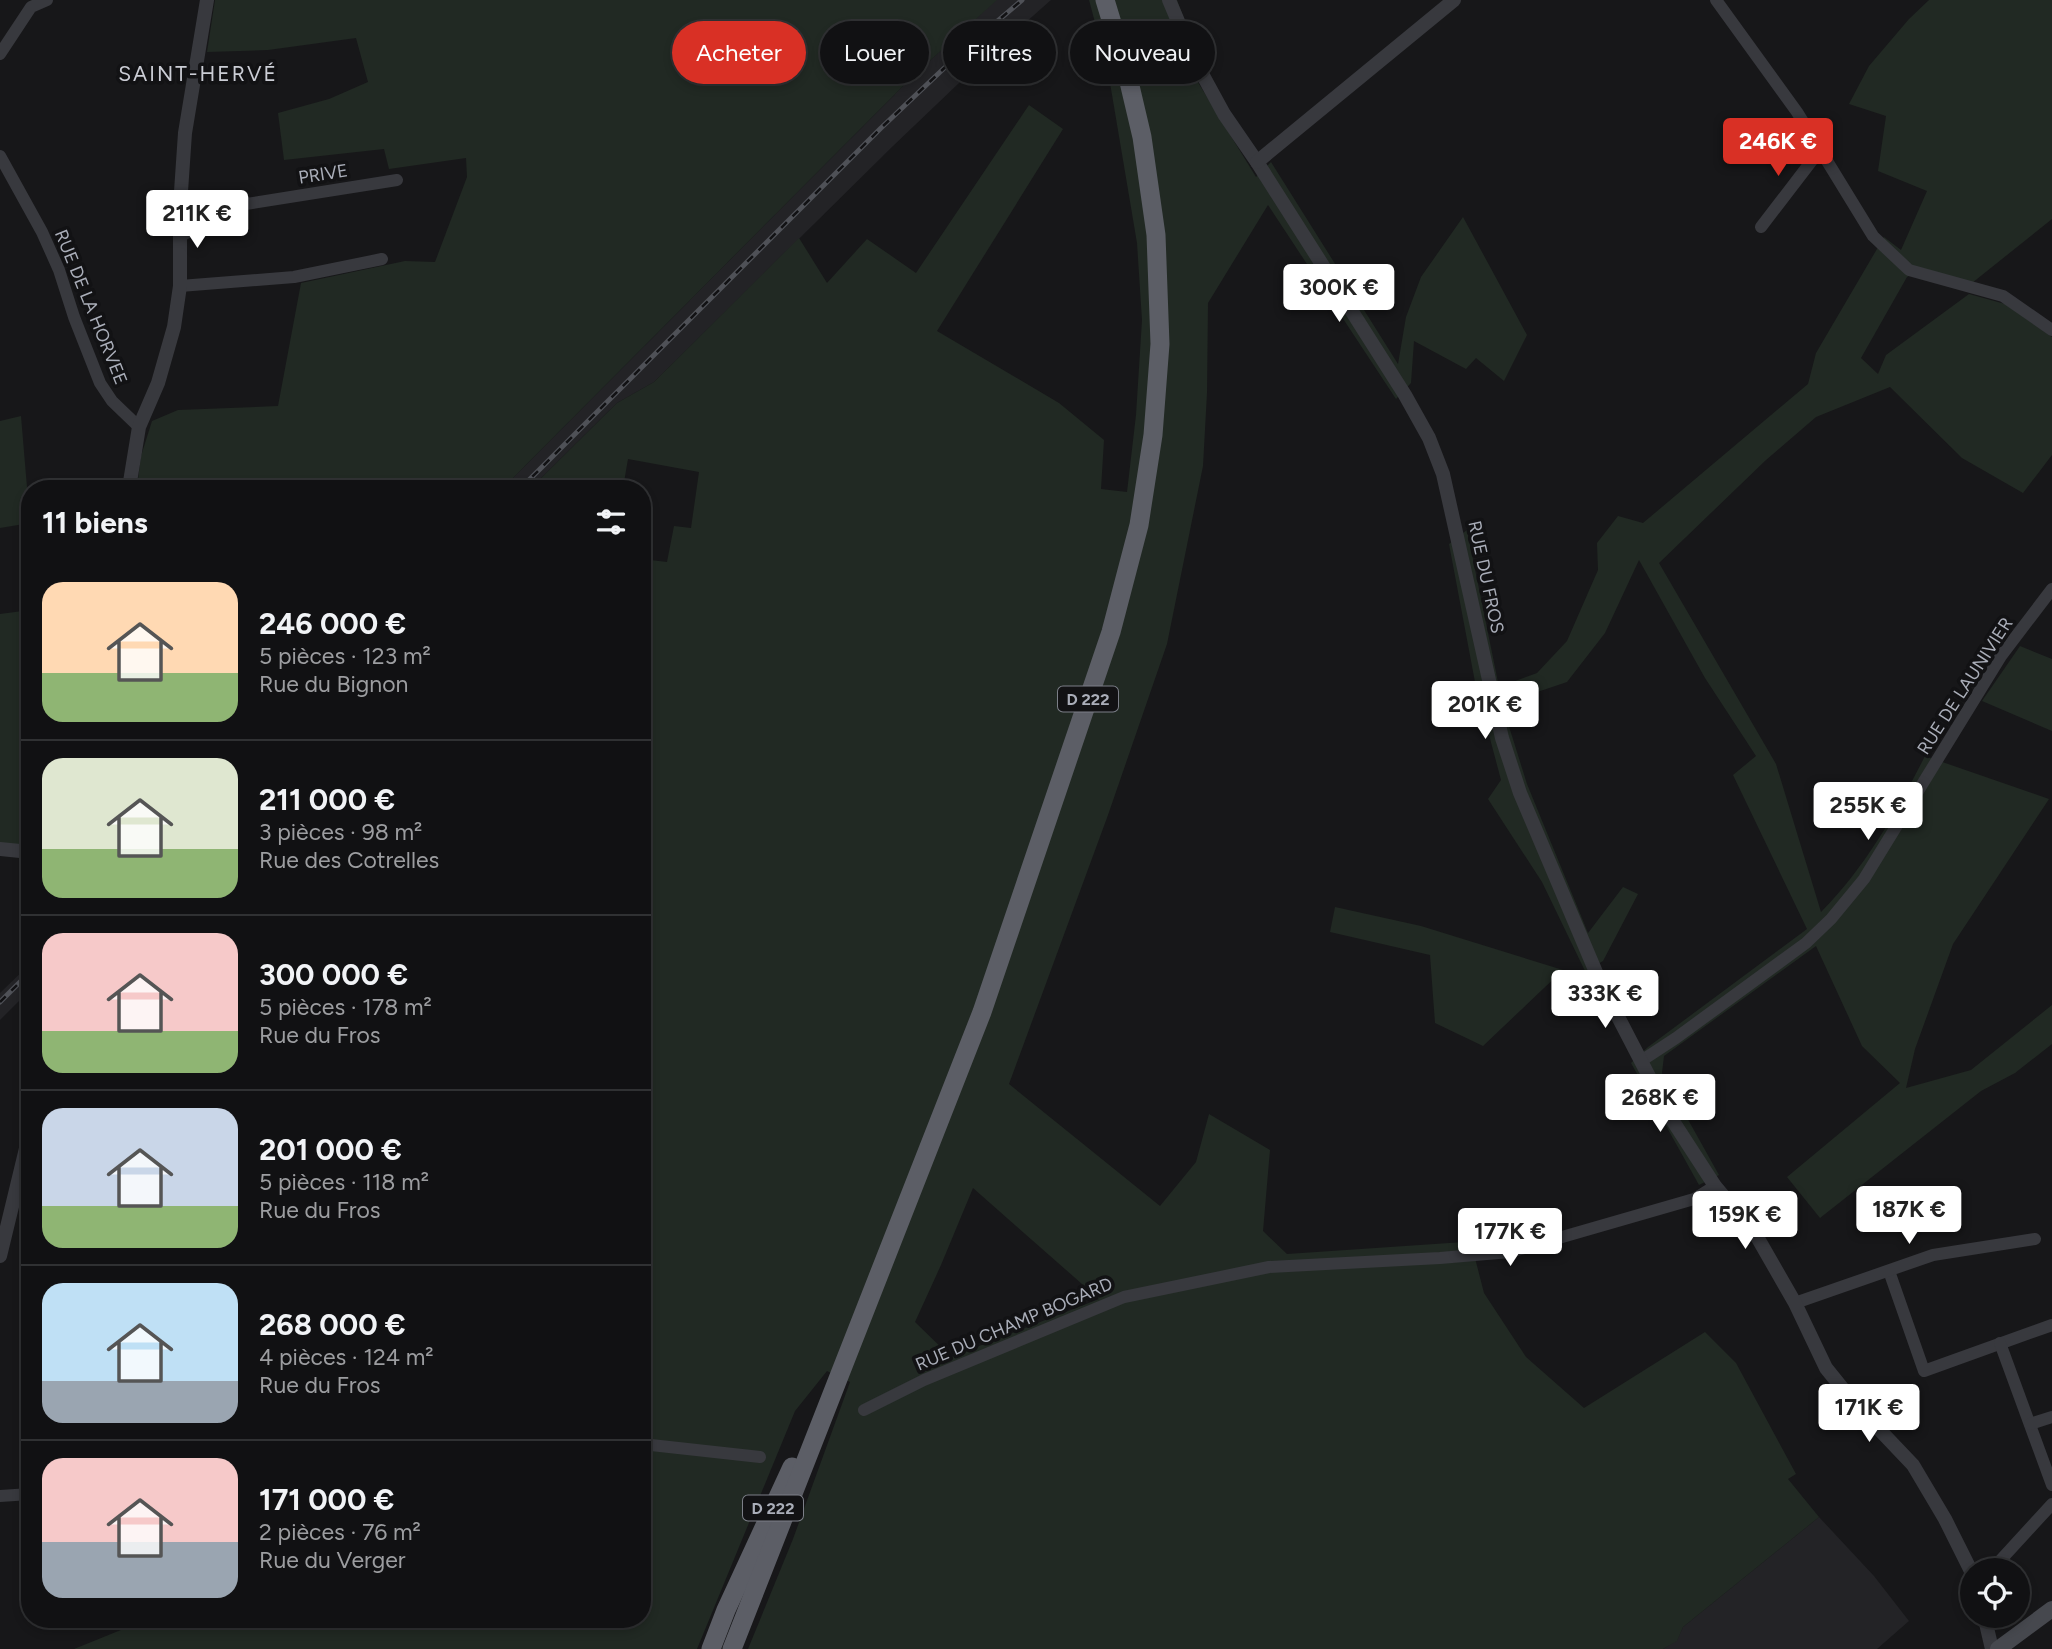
<!DOCTYPE html>
<html lang="fr">
<meta charset="utf-8">
<style>
body{margin:0;font-family:Figtree,sans-serif;background:#1e1f21;color:#f1f3f6;height:100vh;display:flex;flex-direction:column;font-size:26px;white-space:nowrap}
*{box-sizing:border-box;margin:0}
p{font-size:23px;color:#9c9da0}
.icon{flex:none;width:38px;height:38px;fill:none;stroke:currentColor;stroke-width:2;stroke-linecap:round;stroke-linejoin:round}
.map{position:relative;flex:1;overflow:hidden}
.drawer{position:absolute;left:21px;top:480px;width:630px;height:1148px;display:flex;flex-direction:column;background:#111113;border-radius:28px;box-shadow:0 4px 10px #0003,0 0 0 2px #303133}
.drawer>*{flex:none}
.banner{position:absolute;left:672px;top:21px;width:665px;height:63px;display:flex;gap:14px}
.fabs{position:absolute;left:1960px;top:1558px;display:grid;gap:14px}
.fabs a{display:grid;place-items:center;width:70px;height:70px;border-radius:50%;background:#111113;box-shadow:0 4px 10px #0003,0 0 0 2px #303133;font-size:35px}
.price{position:absolute;translate:-50% -60px;padding:0 16px;border-radius:7px;background:#fff;color:#222;font-size:23px;line-height:46px;filter:drop-shadow(0 2px 4px #0008)}
.price::after{content:'';position:absolute;left:50%;top:42px;width:21px;height:16px;margin-left:-10px;background:inherit;clip-path:polygon(0 0,100% 0,50% 100%)}
.price.on{background:#d93025;color:#fff}
ul{padding:0;list-style:none}
li{display:flex;align-items:center;gap:21px;height:175px;padding:0 21px}
li+li{border-top:2px solid #303133}
li span{display:grid;place-items:center;flex:none;width:196px;height:140px;border-radius:21px;color:#555}
li>.icon{margin-inline-start:auto}
span .icon{width:84px;height:84px;fill:#fffc;stroke-width:1}
li b{font-size:30px}
h2{display:flex;justify-content:space-between;align-items:center;height:84px;padding:0 21px;font-size:30px}
.pill{padding:0 24px;border-radius:32px;background:#111113;box-shadow:0 4px 10px #0003,0 0 0 2px #303133;font-size:24px;line-height:63px}
.pill.on{background:#d93025;color:#fff}
.map>svg:first-child{display:block}
.built{fill:#232326}
.green{fill:#212923;fill-rule:evenodd}
.lines{fill:none;stroke-linecap:round;stroke-linejoin:round}
.minor{stroke:#38393e;stroke-width:12}
.tertiary{stroke:#38393e;stroke-width:14}
.secondary{stroke:#46484e;stroke-width:16}
.trunk{stroke:#5c5e66;stroke-width:19}
.rail-casing{stroke:#4f5157;stroke-width:5}
.rail{stroke:#121214;stroke-width:2.5;stroke-dasharray:8;stroke-linecap:butt}
.labels{text-anchor:middle;stroke-width:7;stroke-linejoin:round;paint-order:stroke}
.shield{fill:#121214;stroke:#7c7f88;stroke-width:2}
.shield-label{font-size:16px;font-weight:bold;fill:#aaaeb9}
.street-label{font-size:18px;fill:#aaaeb9;stroke:#121214}
.quarter-label{font-size:21px;letter-spacing:2px;fill:#cbcdd5;stroke:#121214}
</style>
<div class="map">
<svg width="2052" height="1649" viewBox="0 0 2052 1649">
<rect width="100%" height="100%" fill="#171719"/>
<g class="built">
<path d="M996,0H1051L980,63L893,146L654,382L617,403L531,488H503L914,75Z"/>
<path d="M30,964V990L0,1020V993Z"/>
<path d="M1819,1517L1874,1576L1909,1621L1877,1649H1663L1677,1640L1683,1627Z"/>
</g>
<g class="green">
<path d="M215,0H997L914,75L503,488H137L141,456L152,421L178,410L278,406L301,283L405,261L435,262L467,177L466,158L389,169L384,149L284,160L278,113L329,99L368,82L356,38L268,50L207,52Z"/>
<path d="M1089,0H1177L1190,35L1180,53L1256,177L1271,162L1398,364L1406,317L1421,277L1463,217L1527,335L1504,381L1476,358L1466,369L1414,341L1411,383L1396,399L1268,205L1208,303L1207,393L1203,466L1167,644L1108,815L1009,1084L1160,1206L1196,1162L1209,1114L1270,1150L1263,1231L1287,1254L1464,1242L1475,1258L1484,1293L1526,1357L1584,1408L1705,1332L1736,1363L1796,1474L1788,1479L1819,1517L1683,1627L1677,1641L1663,1649H748L793,1539L850,1382L827,1371L795,1411L697,1649H74L148,1619H642V559L667,562L674,526L691,528L699,472L628,459L623,488H531L617,403L654,382L799,238L827,283L867,239L916,273L1029,105L1063,129L937,331L1059,403L1104,440L1101,489L1127,492L1136,415L1142,320L1137,243L1108,71ZM973,1188L1099,1299L951,1357L915,1322L941,1265Z"/>
<path d="M1929,0H2052V219L1972,283L1922,268L1907,277L1861,358L1878,374L1886,355L1969,294L2005,304L2052,337V455L2023,493L1962,458L1890,387L1816,417L1766,460L1659,563L1776,764L1821,912C1865,868 1897,811 1925,756L2049,799L1953,944L1915,1049L1906,1088L1971,1070L2052,1005V1044L2015,1073L1981,1091L1820,1218L1787,1177L1900,1083L1862,1046L1816,946L1664,1056L1662,1073L1719,1175L1699,1185L1631,1063L1648,1047L1807,929L1733,775L1756,756L1705,678L1639,560L1605,633L1567,682L1502,704L1527,784L1588,933L1623,887L1638,894L1603,961L1585,971L1542,882L1488,799L1501,780L1475,682L1449,544L1467,530L1499,687L1537,673L1567,641L1598,570L1597,543L1618,516L1643,523L1808,384L1816,353L1884,237L1901,250L1927,191L1878,171L1886,116L1849,104L1869,66L1909,19Z"/>
<path d="M21,416L30,523L0,528V421Z"/>
<path d="M30,610V856L0,855V614Z"/>
<path d="M2020,646L2052,659V731L1982,701Z"/>
<path d="M1335,907L1421,926L1563,970L1483,1046L1435,1023L1430,955L1330,932Z"/>
</g>
<g class="lines">
<g class="minor">
<path d="M1716,0L1797,112L1873,236L1909,270L2003,296L2052,330"/>
<path d="M0,54L31,7L47,0"/>
<path d="M0,156L42,232L59,270L74,317L100,383L112,401L139,427"/>
<path d="M1761,227L1820,150"/>
<path d="M179,237L240,205L397,180"/>
<path d="M180,286L294,277L382,259"/>
<path d="M1641,1061L1676,1038L1806,943L1831,919L1864,879L2001,656L2052,589"/>
<path d="M1889,1271L1924,1371L2052,1325"/>
<path d="M1795,1303L1933,1255L2035,1239"/>
<path d="M2000,1343L2052,1485"/>
<path d="M864,1410L924,1380L1124,1297L1269,1267L1440,1258L1510,1252L1694,1199L1715,1186"/>
<path d="M2030,1424L2052,1417"/>
<path d="M642,1444L760,1457"/>
<path d="M0,1496L30,1494"/>
<path d="M1985,1570L1997,1564L2052,1504"/>
</g>
<g class="tertiary">
<path d="M1169,0L1194,59L1224,114L1257,162L1405,395L1429,438L1443,474L1502,738L1520,793L1601,984L1669,1115L1715,1186L1756,1235L1795,1303L1826,1368L1855,1404L1913,1465L1945,1519L1972,1573"/>
<path d="M1257,162L1454,0"/>
<path d="M129,488L139,427L158,383L174,327L180,286V206L185,133L207,0"/>
<path d="M0,849L30,852"/>
<path d="M0,1256L30,1132"/>
<path d="M1984,1615L1992,1649"/>
</g>
<path class="secondary" d="M1998,1649L2052,1609"/>
<g class="trunk">
<path d="M711,1649L726,1610L792,1467"/>
<path d="M732,1649L982,1012L1111,632L1139,525L1153,435L1160,344L1156,235L1142,137L1126,69L1105,0"/>
</g>
<g class="rail-casing">
<g id="rail">
<path d="M521,488L881,128L958,55L1022,0"/>
<path d="M0,1002L30,972"/>
</g>
</g>
<use href="#rail" class="rail"/>
</g>
<g class="labels">
<g class="shield">
<rect x="1058" y="686.5" width="60" height="25" rx="5"/>
<rect x="743" y="1495.5" width="60" height="25" rx="5"/>
</g>
<g class="shield-label">
<text x="1088" y="705">D 222</text>
<text x="773" y="1514">D 222</text>
</g>
<g class="street-label">
<text transform="translate(323 174) rotate(-9)" y="6">PRIVE</text>
<text transform="translate(91 307) rotate(68)" y="6">RUE DE LA HORVEE</text>
<text transform="translate(1486 577) rotate(78)" y="6">RUE DU FROS</text>
<text transform="translate(1965 686) rotate(-57)" y="6">RUE DE LAUNIVIER</text>
<text transform="translate(1014 1324) rotate(-23)" y="6">RUE DU CHAMP BOGARD</text>
</g>
<g class="quarter-label">
<text x="198" y="81">SAINT-HERVÉ</text>
</g>
</g>
</svg>
<div class="fabs">
<a><svg class="icon" aria-label="locate" viewBox="0 0 24 24"><circle cx="12" cy="12" r="6"/><path d="M12 2v4M12 18v4M2 12h4M18 12h4"/></svg></a>
</div>
<b class="price on" style="left:1778px;top:178px">246K €</b>
<b class="price" style="left:197px;top:250px">211K €</b>
<b class="price" style="left:1339px;top:324px">300K €</b>
<b class="price" style="left:1485px;top:741px">201K €</b>
<b class="price" style="left:1868px;top:842px">255K €</b>
<b class="price" style="left:1605px;top:1030px">333K €</b>
<b class="price" style="left:1660px;top:1134px">268K €</b>
<b class="price" style="left:1909px;top:1246px">187K €</b>
<b class="price" style="left:1745px;top:1251px">159K €</b>
<b class="price" style="left:1510px;top:1268px">177K €</b>
<b class="price" style="left:1869px;top:1444px">171K €</b>
<div class="banner">
<a class="pill on">Acheter</a>
<a class="pill">Louer</a>
<a class="pill">Filtres</a>
<a class="pill">Nouveau</a>
</div>
<section class="drawer">
<h2>11 biens<svg class="icon" aria-label="filters" viewBox="0 0 24 24"><path d="M4 7h16M4 17h16"/><circle cx="9" cy="7" r="2"/><circle cx="15" cy="17" r="2"/></svg></h2>
<ul>
<li><span style="background:linear-gradient(#ffd9b3 65%,#8fb573 0)"><svg class="icon" aria-label="home" viewBox="0 0 24 24"><path d="M3 11l9-7 9 7M6 9v11h12V9"/></svg></span><div><b>246 000 €</b><p>5 pièces · 123 m²</p><p>Rue du Bignon</p></div></li>
<li><span style="background:linear-gradient(#dfe7d0 65%,#8fb573 0)"><svg class="icon" aria-label="home" viewBox="0 0 24 24"><path d="M3 11l9-7 9 7M6 9v11h12V9"/></svg></span><div><b>211 000 €</b><p>3 pièces · 98 m²</p><p>Rue des Cotrelles</p></div></li>
<li><span style="background:linear-gradient(#f6c9c9 70%,#8fb573 0)"><svg class="icon" aria-label="home" viewBox="0 0 24 24"><path d="M3 11l9-7 9 7M6 9v11h12V9"/></svg></span><div><b>300 000 €</b><p>5 pièces · 178 m²</p><p>Rue du Fros</p></div></li>
<li><span style="background:linear-gradient(#c9d6e8 70%,#8fb573 0)"><svg class="icon" aria-label="home" viewBox="0 0 24 24"><path d="M3 11l9-7 9 7M6 9v11h12V9"/></svg></span><div><b>201 000 €</b><p>5 pièces · 118 m²</p><p>Rue du Fros</p></div></li>
<li><span style="background:linear-gradient(#bfe0f5 70%,#9aa5b1 0)"><svg class="icon" aria-label="home" viewBox="0 0 24 24"><path d="M3 11l9-7 9 7M6 9v11h12V9"/></svg></span><div><b>268 000 €</b><p>4 pièces · 124 m²</p><p>Rue du Fros</p></div></li>
<li><span style="background:linear-gradient(#f6c9c9 60%,#9aa5b1 0)"><svg class="icon" aria-label="home" viewBox="0 0 24 24"><path d="M3 11l9-7 9 7M6 9v11h12V9"/></svg></span><div><b>171 000 €</b><p>2 pièces · 76 m²</p><p>Rue du Verger</p></div></li>
</ul>
</section>
</div>
